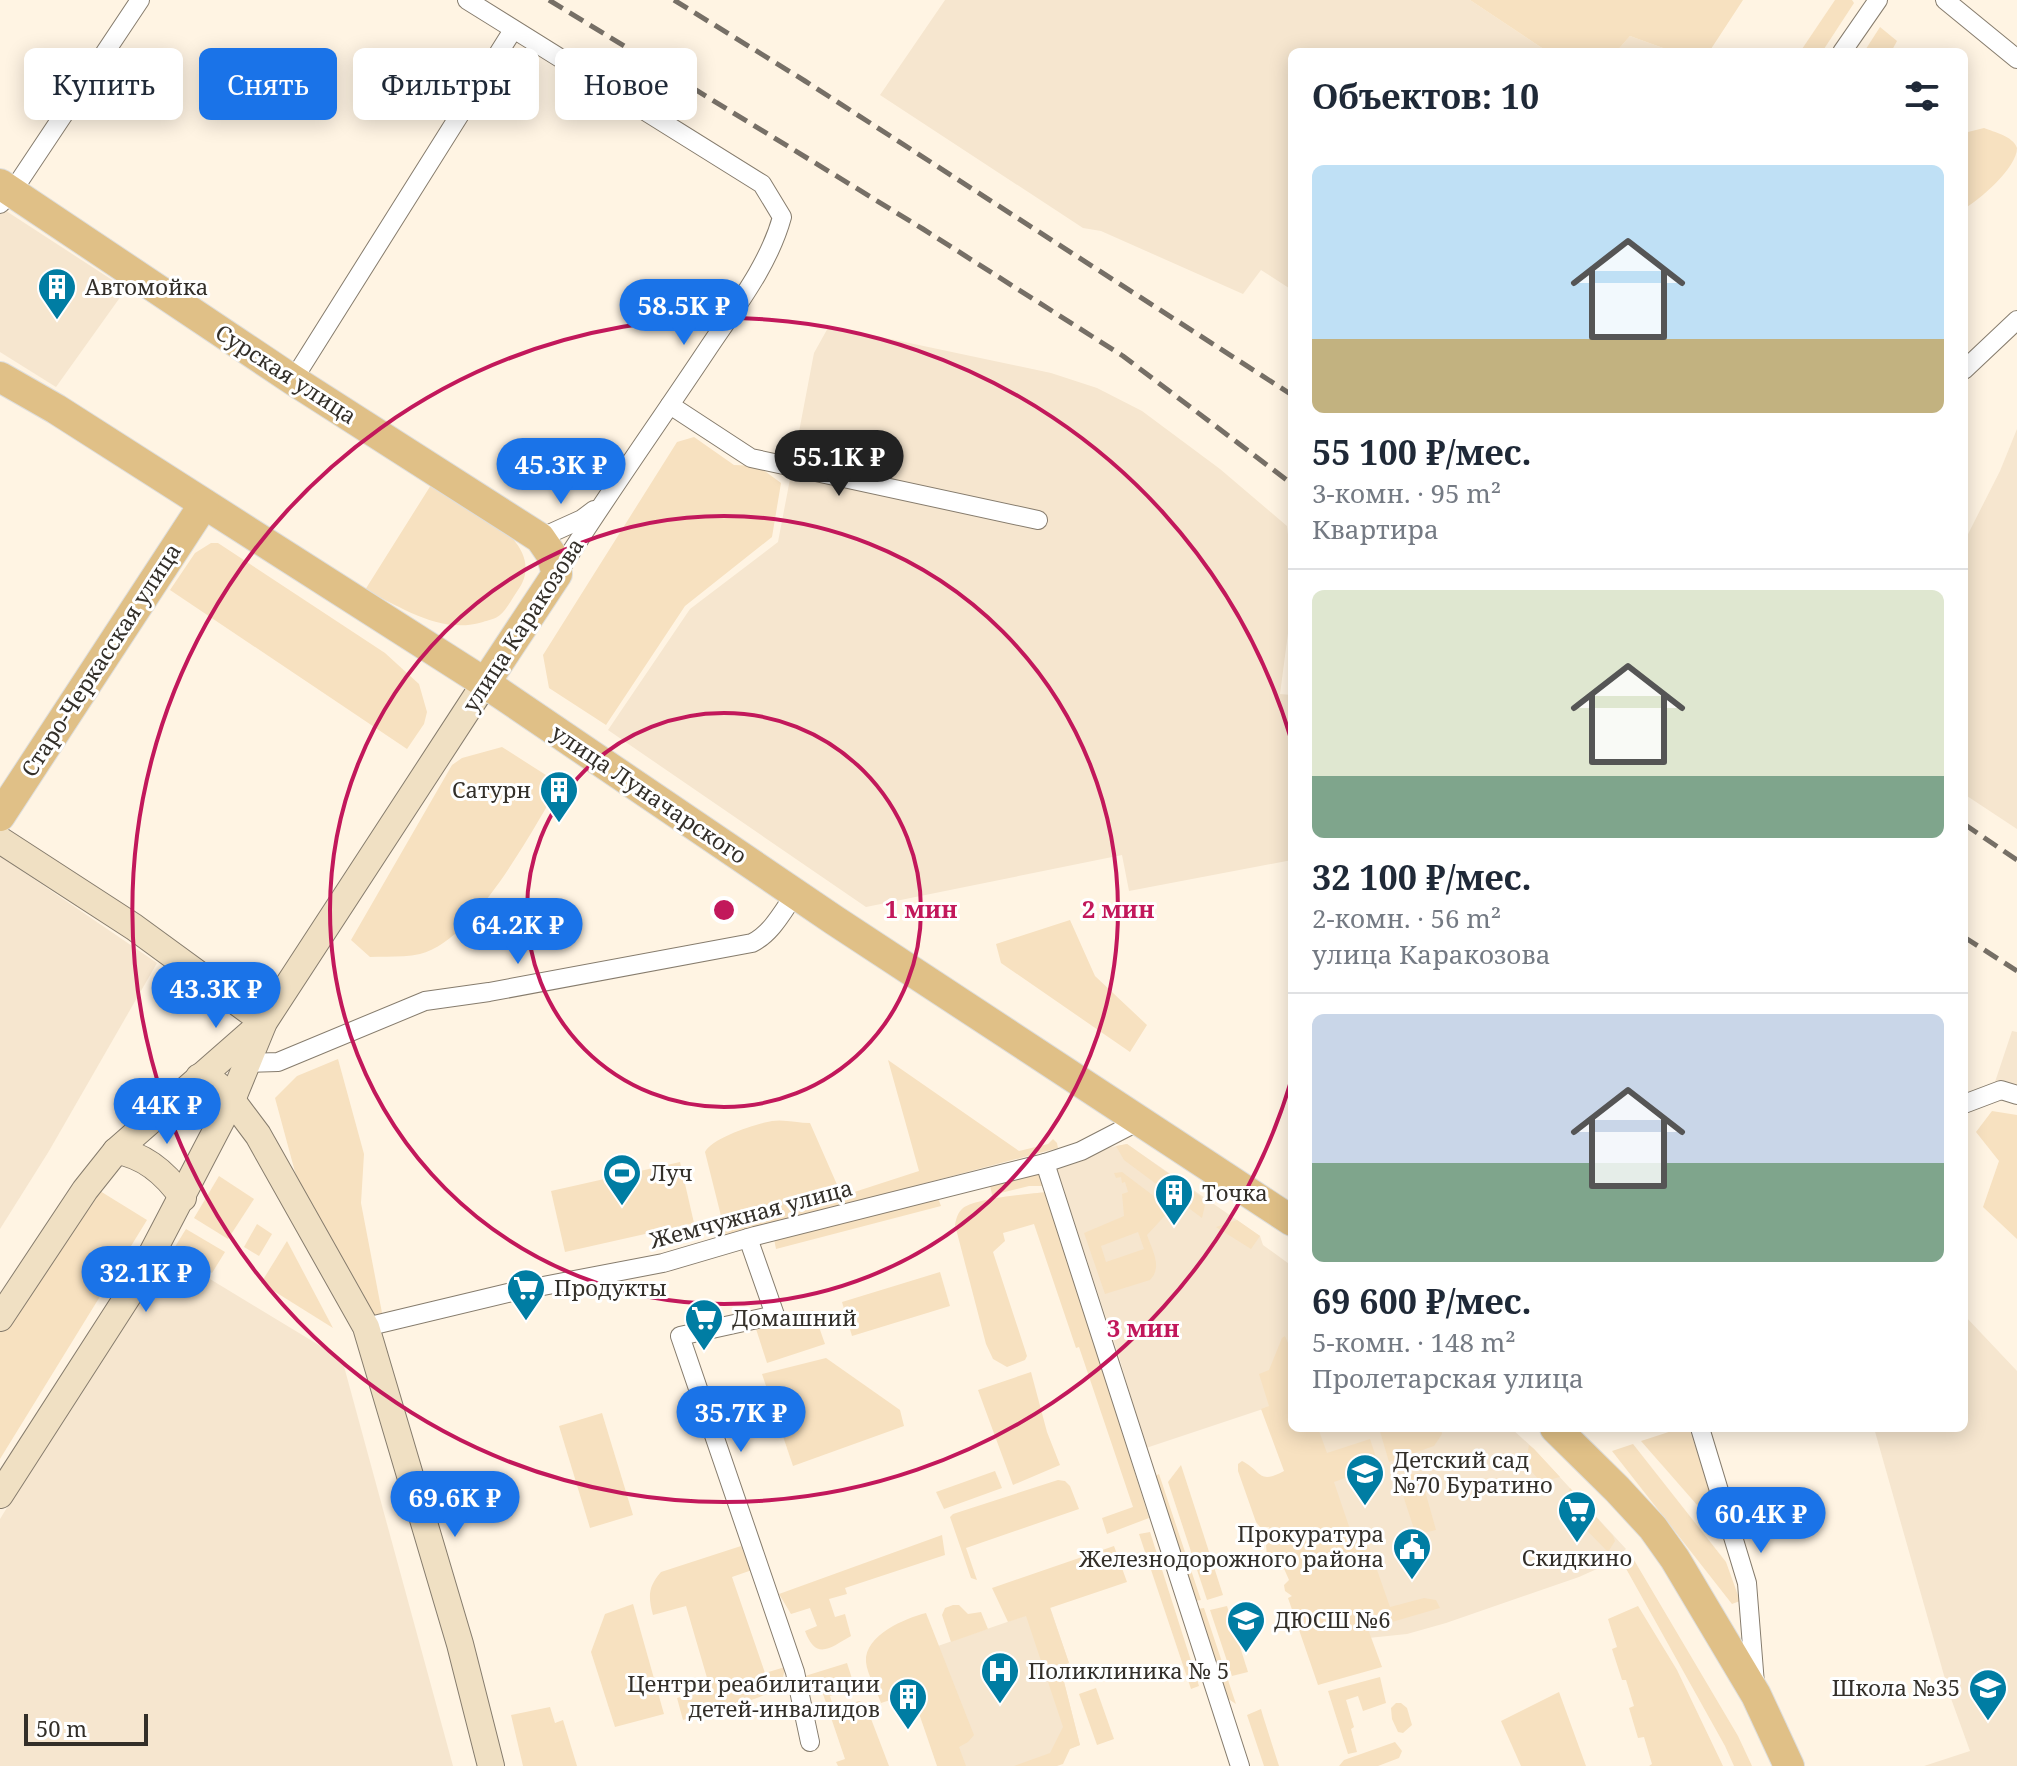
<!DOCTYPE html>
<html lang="ru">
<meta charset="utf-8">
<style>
body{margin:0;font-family:"Noto Serif",serif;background:#f6f6f7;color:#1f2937;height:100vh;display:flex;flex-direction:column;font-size:30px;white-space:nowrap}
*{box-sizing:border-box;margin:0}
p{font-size:26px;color:#747a83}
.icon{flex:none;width:44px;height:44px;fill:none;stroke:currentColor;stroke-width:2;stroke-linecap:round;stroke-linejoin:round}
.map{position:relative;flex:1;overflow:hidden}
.details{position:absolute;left:1288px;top:48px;width:680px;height:1384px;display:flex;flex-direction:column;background:#fff;border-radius:12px;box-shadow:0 4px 20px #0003}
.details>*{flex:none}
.hud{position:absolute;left:24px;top:48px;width:760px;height:72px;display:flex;gap:16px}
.scale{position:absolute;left:24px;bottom:20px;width:124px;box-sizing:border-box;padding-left:8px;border:4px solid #332f29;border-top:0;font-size:22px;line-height:28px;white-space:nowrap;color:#332f29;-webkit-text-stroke:6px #fff;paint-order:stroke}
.price{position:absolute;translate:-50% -68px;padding:0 18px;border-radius:28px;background:#1a73e8;color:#fff;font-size:26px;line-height:52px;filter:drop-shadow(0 2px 4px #0008)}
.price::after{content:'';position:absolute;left:50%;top:48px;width:24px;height:18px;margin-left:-12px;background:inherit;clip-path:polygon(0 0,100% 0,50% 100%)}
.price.selected{background:#222;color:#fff}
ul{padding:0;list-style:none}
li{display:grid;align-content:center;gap:16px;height:424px;padding:0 24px}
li+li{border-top:2px solid #e0e1e3}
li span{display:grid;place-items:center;height:248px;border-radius:12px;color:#555}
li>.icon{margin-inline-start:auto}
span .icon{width:144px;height:144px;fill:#fffc;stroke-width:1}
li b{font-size:34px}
h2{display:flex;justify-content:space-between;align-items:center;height:96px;padding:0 24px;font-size:34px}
.pill{padding:0 28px;border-radius:12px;background:#fff;box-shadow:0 4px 20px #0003;font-size:28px;line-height:72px}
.pill.selected{background:#1a73e8;color:#fff}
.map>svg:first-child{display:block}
.built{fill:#f6e6cf}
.green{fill:#f7e1c0;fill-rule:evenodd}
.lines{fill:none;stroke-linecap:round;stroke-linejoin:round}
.minor-casing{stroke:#867c6d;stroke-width:20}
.secondary-casing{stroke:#867c6d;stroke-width:28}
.primary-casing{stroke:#dededd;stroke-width:32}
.minor{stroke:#fff;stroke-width:18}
.secondary{stroke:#f0e0c3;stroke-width:26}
.primary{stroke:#e0c087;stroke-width:30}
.rail{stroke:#766f66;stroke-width:5;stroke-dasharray:16 8;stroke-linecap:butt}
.ring{fill:none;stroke:#c2185b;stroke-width:4}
.labels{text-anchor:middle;stroke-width:6;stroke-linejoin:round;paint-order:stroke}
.poi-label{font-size:22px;fill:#332f29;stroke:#fff;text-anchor:start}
.street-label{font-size:22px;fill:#332f29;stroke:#fff}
.centre{fill:#c2185b;stroke:#fff;stroke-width:4}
.ring-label{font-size:24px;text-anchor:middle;font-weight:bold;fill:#c2185b;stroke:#fff;stroke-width:6;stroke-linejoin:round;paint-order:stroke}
</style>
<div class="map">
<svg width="2017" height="1766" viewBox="0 0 2017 1766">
<rect width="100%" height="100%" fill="#fff4e3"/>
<g class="built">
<path d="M945,0H1470L1548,52H1292V290L1261,270L1243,294L1101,231L1083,228L880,95Z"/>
<path d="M1630,36L1674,52H1616Z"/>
<path d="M0,207L126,289L56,387L0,352Z"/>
<path d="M829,326L1051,373L1097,388L1142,411L1220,469L1287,526L1292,568V603L1280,694L1292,695V860L1129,891L1122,855L866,907L608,730L690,609L778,542L814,353Z"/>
<path d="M2017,429V829L1964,794V542L2000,471Z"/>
<path d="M0,856L157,963L49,1151L0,1229Z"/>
<path d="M2012,1031L2017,1032V1088L1994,1085Z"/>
<path d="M1127,1144L1260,1236L1263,1245L1292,1266V1428H1511L1534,1449L1626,1549L1608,1564L1579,1577L1446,1623L1407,1634L1349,1640L1269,1407L1146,1448L1119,1357L1056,1167L1107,1148Z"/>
<path d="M172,1256L342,1359L453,1766H0V1519L136,1298Z"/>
<path d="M1964,1315L2017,1371V1766H1924L1970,1751L1949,1693L1874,1428H1964Z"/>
<path d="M1050,1607L1069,1663L1060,1666L1080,1745L1023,1766H954L935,1647Z"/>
</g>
<g class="green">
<path d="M1470,0H1743L1709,52H1674L1630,36L1616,52H1548Z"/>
<path d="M1835,0H1852L1854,3L1822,52H1800Z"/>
<path d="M1880,27L1897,41L1891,52H1864Z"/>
<path d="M1984,128C1994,132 2013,136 2017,148C2017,168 1979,200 1964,209V130L1968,132Z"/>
<path d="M694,437L734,465L758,466L781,483L772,537L685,606L606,725L549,688L543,655L677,442Z"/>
<path d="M431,485L513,539C526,554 531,572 518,590C513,597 507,609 500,615C496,619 488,620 483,622C440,635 402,607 365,590Z"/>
<path d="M211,543H218L385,653L419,684L427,712L424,724L407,749L170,590L195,553Z"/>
<path d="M502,747L560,784C532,831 474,941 420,954C404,958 386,956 370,957L351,940L452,765L462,758Z"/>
<path d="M1070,920L1095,976L1147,1025L1130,1052L1001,963L996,944Z"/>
<path d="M338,1059L364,1154L361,1203L383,1318H367L301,1194L275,1098L297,1076Z"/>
<path d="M888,1060L1019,1151L1048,1144L1053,1139L1057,1143L1058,1148L726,1236L705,1152C712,1138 755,1124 772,1121C784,1119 798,1123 810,1123L842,1196L919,1171Z"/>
<path d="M1992,1111L2017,1115V1239L1983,1207L1999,1161L1976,1132Z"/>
<path d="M1127,1144L1200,1196L1205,1205L1202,1218L1124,1160L1116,1146Z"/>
<path d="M680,1162L694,1223L565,1252L551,1191Z"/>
<path d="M1041,1172L1045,1186H1029L992,1195L990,1185Z"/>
<path d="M1122,1172L1171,1209L1147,1235C1152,1250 1163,1267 1150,1280L1105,1294L1084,1233L1124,1216L1122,1194L1128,1192L1125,1182L1122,1183L1121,1177L1116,1178L1114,1173ZM1138,1232L1144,1249L1106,1262L1101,1246Z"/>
<path d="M219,1176L254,1199L228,1239L194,1218Z"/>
<path d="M100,1191L147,1220L0,1459V1328Z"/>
<path d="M1047,1192L1149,1518L1107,1534L1102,1518L1133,1507L1079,1347L1076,1348L1034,1224L1003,1233L1005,1241L993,1252L1027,1356L1025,1360L1007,1367L993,1359L986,1344L955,1225C956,1219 958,1212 963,1208C977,1198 1028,1194 1047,1192Z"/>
<path d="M938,1198L941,1206L776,1249L774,1239Z"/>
<path d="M1237,1220L1260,1236L1251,1249L1216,1227Z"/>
<path d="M257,1224L272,1234L259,1256L244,1247Z"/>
<path d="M186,1229L225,1252L212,1273L173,1250Z"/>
<path d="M287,1241L333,1328L261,1283Z"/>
<path d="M940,1272L950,1306L852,1336L842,1302Z"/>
<path d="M813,1310L825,1344L767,1363L756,1329Z"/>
<path d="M1285,1336L1288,1343L1292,1341V1428H1318L1327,1453L1370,1439L1379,1466L1334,1482L1356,1547L1368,1544L1390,1607L1424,1598L1436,1600L1440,1608L1368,1629L1382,1667L1318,1685L1288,1598L1292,1596L1285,1591L1284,1585L1289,1580L1282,1564L1275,1566L1267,1557L1266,1545L1274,1539L1269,1527H1260L1256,1522L1238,1471V1464L1242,1461C1262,1471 1258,1485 1284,1471L1261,1409L1269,1406L1259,1374L1269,1370L1282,1338Z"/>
<path d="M826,1358L900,1410L904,1426L793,1466L762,1374Z"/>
<path d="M1031,1372L1047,1432L1060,1465L1013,1485L978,1390Z"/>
<path d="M602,1413L633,1515L590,1528L559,1426Z"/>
<path d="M1379,1428H1441L1442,1434L1434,1446L1389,1462Z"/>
<path d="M1681,1428H1689L1726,1538L1641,1441Z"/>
<path d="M1633,1444L1726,1562L1740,1601L1732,1604L1612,1451Z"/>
<path d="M1529,1445L1534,1449L1560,1477L1541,1482L1521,1460L1527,1455Z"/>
<path d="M1181,1465L1223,1595L1207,1600L1168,1482Z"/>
<path d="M995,1471L1002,1488L944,1509L936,1492Z"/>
<path d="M1420,1473L1436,1530L1416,1535L1397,1477Z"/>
<path d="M1159,1474L1201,1600L1195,1601L1155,1476Z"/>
<path d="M1058,1480L1065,1481L1070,1486L1079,1509L966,1548L977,1580L971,1578L950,1517L953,1514Z"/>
<path d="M1570,1488L1613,1536L1615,1541L1608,1552L1564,1507Z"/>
<path d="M1150,1532L1199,1686L1191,1689L1139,1534Z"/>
<path d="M942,1535L945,1555L845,1588L847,1594L829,1599L835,1617L845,1614L851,1636C830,1648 816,1661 805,1631L817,1626L810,1608L791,1614L779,1594Z"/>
<path d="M741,1546L752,1570L732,1577L765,1673L785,1667C784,1675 782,1684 775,1689C756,1702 707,1712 683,1720L677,1698L710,1688L686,1606L653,1615C648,1596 648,1587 661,1572Z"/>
<path d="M1114,1546L1127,1582L1050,1608L1069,1663L1060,1666L1080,1745L1070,1749L1063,1764L1057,1766H1014L1050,1753L1063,1727L1026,1616L1008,1622L992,1588Z"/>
<path d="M1634,1560L1738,1736L1752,1766H1734L1725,1746L1624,1565Z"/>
<path d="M633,1604L664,1714L615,1727L591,1652L605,1614Z"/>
<path d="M953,1605H959L968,1614L981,1612L988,1629L951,1642L942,1615L945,1608Z"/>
<path d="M1227,1606L1248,1672L1232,1676L1210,1610Z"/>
<path d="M1638,1606L1677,1670L1723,1766H1649L1652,1764L1644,1737L1638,1738L1629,1708L1634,1706L1626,1680H1622L1612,1649L1617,1647L1608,1619Z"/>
<path d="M1204,1608L1236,1704L1227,1698L1198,1609Z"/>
<path d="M926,1613L974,1735L968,1742L959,1747L966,1766H937L912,1693L881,1703C877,1691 867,1674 866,1662C864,1635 906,1618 926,1613Z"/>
<path d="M847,1663L855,1688L830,1696L834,1709L859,1701L865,1703L889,1766H838L836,1762L845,1759L822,1691L810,1694L805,1676Z"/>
<path d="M1380,1677L1386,1703L1363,1711L1358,1696L1346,1700L1354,1727L1351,1729L1357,1752L1348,1754L1328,1691Z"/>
<path d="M1096,1688L1114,1739L1097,1745L1079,1694Z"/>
<path d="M1559,1692L1586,1766H1521L1501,1721Z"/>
<path d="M1396,1703H1401L1407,1708L1412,1725L1403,1733L1398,1732L1392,1719L1391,1708Z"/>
<path d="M550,1707L555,1723L563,1720L577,1766H523L511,1715Z"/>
<path d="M1261,1709L1263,1716L1279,1766H1264L1247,1715Z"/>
<path d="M1395,1742L1402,1751L1399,1758L1378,1766H1339L1344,1760Z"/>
</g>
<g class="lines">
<g class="minor-casing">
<g id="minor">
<path d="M467,0L762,184L782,217C769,265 735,308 707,350C657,425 605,498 557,574"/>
<path d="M1945,0L2017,59"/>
<path d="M1842,52L1878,0"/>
<path d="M0,204L12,192L140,0"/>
<path d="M1964,370L2017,320"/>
<path d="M293,380L513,30"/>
<path d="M670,405L751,458L1038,520"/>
<path d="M540,538L582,519L594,510"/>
<path d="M248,1063L278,1062L425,1001L489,992L752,943C772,933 783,911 795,894"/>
<path d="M1964,1104L2001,1090L2017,1095"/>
<path d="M1045,1163L1240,1766"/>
<path d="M748,1238L775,1315L680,1336L795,1672L810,1742"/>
<path d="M366,1327L512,1292L663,1263L755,1236L1045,1163L1081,1151L1139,1121"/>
<path d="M1700,1428L1747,1583L1755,1684"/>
</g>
</g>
<g class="secondary-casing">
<g id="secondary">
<path d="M0,840L134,927L264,1022"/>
<path d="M199,1077L210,1079L225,1091L258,1135L366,1327L460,1644L491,1766"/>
<path d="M116,1151C145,1155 167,1175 183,1198"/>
<path d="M0,1318L85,1190L116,1151L261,1024"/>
<path d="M0,1495L137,1282L232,1100L264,1022L485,683"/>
</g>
</g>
<g class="primary-casing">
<g id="primary">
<path d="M0,184L293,380L540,538L551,554L557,574L485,683"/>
<path d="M0,377L56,409L485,683L834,920L1292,1221"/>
<path d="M0,816L204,504"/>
<path d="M1555,1428L1617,1489L1653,1528L1675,1559L1756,1695L1789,1766"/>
</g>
</g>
<use href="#minor" class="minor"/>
<use href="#secondary" class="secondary"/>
<use href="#primary" class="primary"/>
<g class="rail">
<path d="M549,0L923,229L1123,356L1292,484"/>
<path d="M674,0L805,81L1292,395"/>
<path d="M1964,824L2017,860"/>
<path d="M1964,937L2017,971"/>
</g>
</g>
<g class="ring">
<circle cx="724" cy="910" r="197"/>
<circle cx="724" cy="910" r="394"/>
<path d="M1292 1078A592 592 0 1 1 1292 742"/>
</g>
<defs>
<g id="building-pin" transform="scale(2)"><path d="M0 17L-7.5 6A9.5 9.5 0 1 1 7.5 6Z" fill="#007da3" stroke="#fff"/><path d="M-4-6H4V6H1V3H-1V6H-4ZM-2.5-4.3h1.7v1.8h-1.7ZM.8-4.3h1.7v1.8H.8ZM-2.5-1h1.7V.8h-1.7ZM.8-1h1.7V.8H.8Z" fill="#fff"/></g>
<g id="stadium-pin" transform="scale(2)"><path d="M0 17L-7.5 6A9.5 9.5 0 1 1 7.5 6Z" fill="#007da3" stroke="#fff"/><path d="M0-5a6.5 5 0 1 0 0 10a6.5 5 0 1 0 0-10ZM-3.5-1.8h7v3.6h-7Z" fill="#fff"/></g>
<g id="supermarket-pin" transform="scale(2)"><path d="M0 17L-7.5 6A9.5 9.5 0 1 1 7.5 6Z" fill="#007da3" stroke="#fff"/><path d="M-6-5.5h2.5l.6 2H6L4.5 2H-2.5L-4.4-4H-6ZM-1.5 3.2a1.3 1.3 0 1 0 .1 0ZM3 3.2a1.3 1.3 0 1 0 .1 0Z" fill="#fff"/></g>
<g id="school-pin" transform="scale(2)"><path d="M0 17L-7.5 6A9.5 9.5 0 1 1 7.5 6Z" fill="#007da3" stroke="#fff"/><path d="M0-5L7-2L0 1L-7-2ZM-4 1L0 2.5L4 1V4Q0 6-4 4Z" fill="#fff"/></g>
<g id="civic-pin" transform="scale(2)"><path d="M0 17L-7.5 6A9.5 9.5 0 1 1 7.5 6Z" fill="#007da3" stroke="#fff"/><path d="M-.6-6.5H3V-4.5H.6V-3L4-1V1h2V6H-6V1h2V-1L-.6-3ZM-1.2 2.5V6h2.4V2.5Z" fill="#fff"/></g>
<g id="hospital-pin" transform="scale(2)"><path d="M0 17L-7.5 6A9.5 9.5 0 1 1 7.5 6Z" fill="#007da3" stroke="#fff"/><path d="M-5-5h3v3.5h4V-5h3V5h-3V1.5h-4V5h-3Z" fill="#fff"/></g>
</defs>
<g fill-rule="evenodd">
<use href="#building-pin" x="57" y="287"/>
<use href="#building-pin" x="559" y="790"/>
<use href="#stadium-pin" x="622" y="1173"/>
<use href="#building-pin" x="1174" y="1193"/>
<use href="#supermarket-pin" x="526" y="1288"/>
<use href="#supermarket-pin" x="704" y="1318"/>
<use href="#school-pin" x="1365" y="1473"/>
<use href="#supermarket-pin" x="1577" y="1510"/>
<use href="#civic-pin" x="1412" y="1547"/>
<use href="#school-pin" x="1246" y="1620"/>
<use href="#hospital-pin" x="1000" y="1671"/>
<use href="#school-pin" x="1988" y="1688"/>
<use href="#building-pin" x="908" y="1697"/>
</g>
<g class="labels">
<g class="poi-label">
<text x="85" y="295">Автомойка</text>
<text x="531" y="798" text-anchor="end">Сатурн</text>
<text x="650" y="1181">Луч</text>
<text x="1202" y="1201">Точка</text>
<text x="554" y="1296">Продукты</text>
<text x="732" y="1326">Домашний</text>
<text x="1393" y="1468">Детский сад<tspan x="1393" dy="25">№70 Буратино</tspan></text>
<text x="1384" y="1542" text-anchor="end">Прокуратура<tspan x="1384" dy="25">Железнодорожного района</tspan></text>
<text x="1577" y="1566" text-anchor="middle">Скидкино</text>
<text x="1274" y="1628">ДЮСШ №6</text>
<text x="1028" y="1679">Поликлиника № 5</text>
<text x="880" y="1692" text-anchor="end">Центри реабилитации<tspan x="880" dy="25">детей-инвалидов</tspan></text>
<text x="1960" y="1696" text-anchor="end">Школа №35</text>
</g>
<g class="street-label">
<text transform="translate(286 374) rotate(33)" y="8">Сурская улица</text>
<text transform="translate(523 625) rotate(-57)" y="8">улица Каракозова</text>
<text transform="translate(101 660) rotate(-57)" y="8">Старо-Черкасская улица</text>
<text transform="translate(649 794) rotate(34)" y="8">улица Луначарского</text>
<text transform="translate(751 1214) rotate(-15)" y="8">Жемчужная улица</text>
</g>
</g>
<circle cx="724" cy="910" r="12" class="centre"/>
<g class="ring-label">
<text x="921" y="918">1 мин</text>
<text x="1118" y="918">2 мин</text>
<text x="1143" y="1337">3 мин</text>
</g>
</svg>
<div class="scale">50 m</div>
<b class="price" style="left:684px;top:347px">58.5K ₽</b>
<b class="price selected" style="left:839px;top:498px">55.1K ₽</b>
<b class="price" style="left:561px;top:506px">45.3K ₽</b>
<b class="price" style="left:518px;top:966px">64.2K ₽</b>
<b class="price" style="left:216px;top:1030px">43.3K ₽</b>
<b class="price" style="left:167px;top:1146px">44K ₽</b>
<b class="price" style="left:146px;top:1314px">32.1K ₽</b>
<b class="price" style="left:741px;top:1454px">35.7K ₽</b>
<b class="price" style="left:455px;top:1539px">69.6K ₽</b>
<b class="price" style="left:1761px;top:1555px">60.4K ₽</b>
<div class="hud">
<a class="pill">Купить</a>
<a class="pill selected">Снять</a>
<a class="pill">Фильтры</a>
<a class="pill">Новое</a>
</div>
<section class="details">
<h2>Объектов: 10<svg class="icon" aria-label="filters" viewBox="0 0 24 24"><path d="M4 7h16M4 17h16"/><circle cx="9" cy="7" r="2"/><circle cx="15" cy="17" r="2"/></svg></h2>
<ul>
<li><span style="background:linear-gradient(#bfe0f5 70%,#c2b280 0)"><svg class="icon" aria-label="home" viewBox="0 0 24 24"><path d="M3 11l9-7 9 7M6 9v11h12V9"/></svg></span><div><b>55 100 ₽/мес.</b><p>3-комн. · 95 m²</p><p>Квартира</p></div></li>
<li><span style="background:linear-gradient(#dfe7d0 75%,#7fa58c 0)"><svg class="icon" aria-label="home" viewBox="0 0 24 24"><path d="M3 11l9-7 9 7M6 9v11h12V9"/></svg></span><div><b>32 100 ₽/мес.</b><p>2-комн. · 56 m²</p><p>улица Каракозова</p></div></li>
<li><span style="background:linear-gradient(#c9d6e8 60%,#7fa58c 0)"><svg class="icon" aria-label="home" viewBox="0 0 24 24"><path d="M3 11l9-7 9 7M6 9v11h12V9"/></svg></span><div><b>69 600 ₽/мес.</b><p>5-комн. · 148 m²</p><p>Пролетарская улица</p></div></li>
</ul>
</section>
</div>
